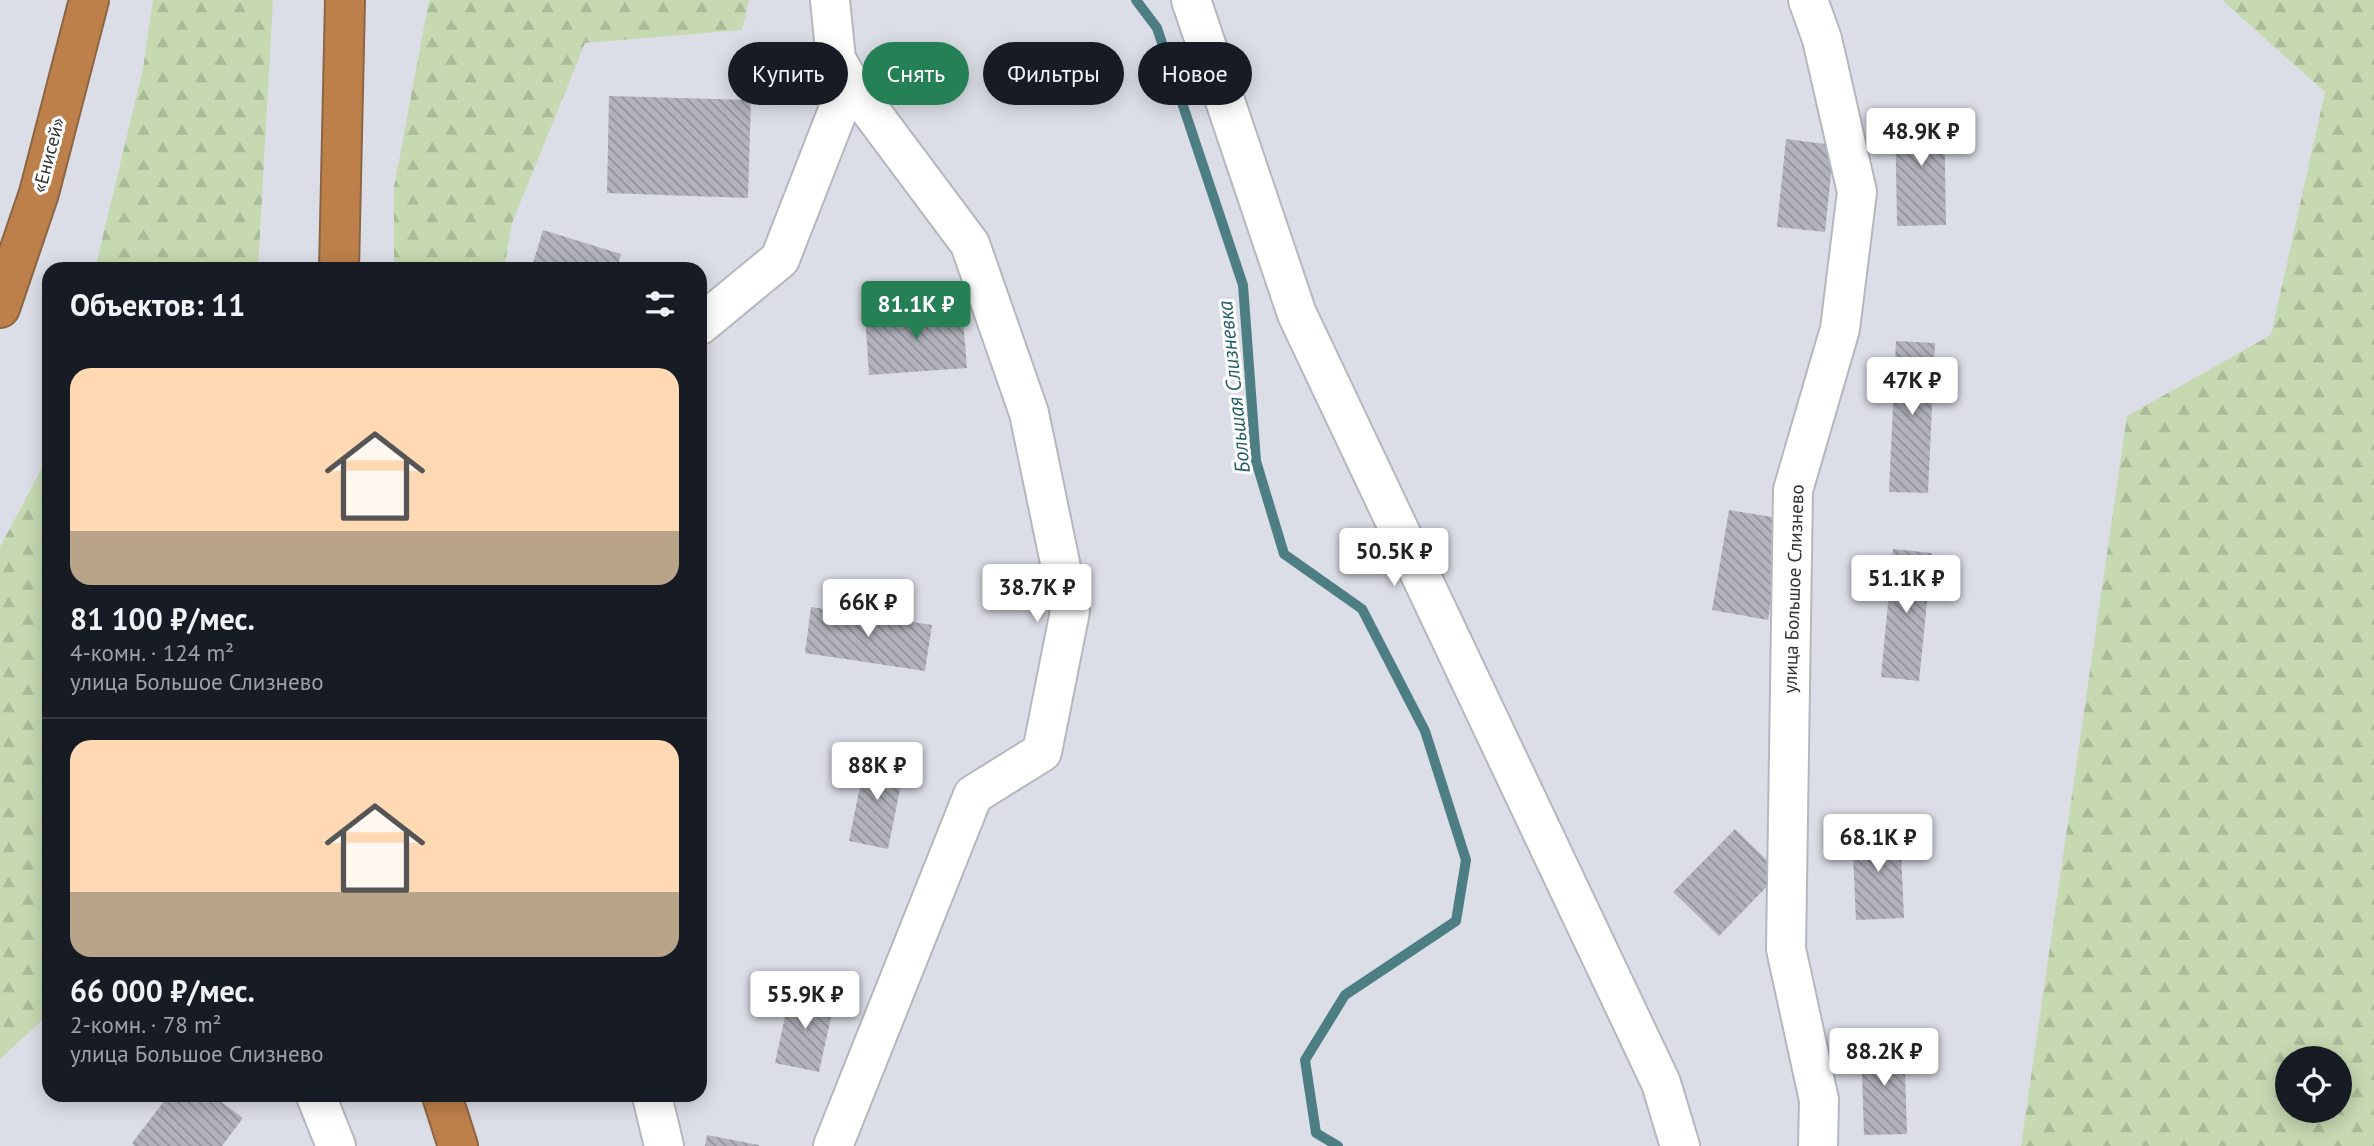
<!DOCTYPE html>
<html lang="ru">
<meta charset="utf-8">
<style>
body{margin:0;font-family:"PT Sans",sans-serif;background:#242831;color:#f1f3f6;height:100vh;display:flex;flex-direction:column;font-size:26px;white-space:nowrap}
*{box-sizing:border-box;margin:0}
p{font-size:23px;color:#9ea1a6}
.icon{flex:none;width:38px;height:38px;fill:none;stroke:currentColor;stroke-width:2;stroke-linecap:round;stroke-linejoin:round}
.map{position:relative;flex:1;overflow:hidden}
.side{position:absolute;left:42px;top:262px;width:665px;height:840px;display:flex;flex-direction:column;background:#171b24;border-radius:21px;box-shadow:0 4px 18px #0003}
.side>*{flex:none}
.banner{position:absolute;left:728px;top:42px;width:665px;height:63px;display:flex;gap:14px}
.fabs{position:absolute;left:2275px;top:1046px;display:grid;gap:14px}
.fabs a{display:grid;place-items:center;width:77px;height:77px;border-radius:50%;background:#171b24;box-shadow:0 4px 18px #0003;font-size:35px}
.price{position:absolute;translate:-50% -60px;padding:0 16px;border-radius:7px;background:#fff;color:#222;font-size:23px;line-height:46px;filter:drop-shadow(0 2px 4px #0008)}
.price::after{content:'';position:absolute;left:50%;top:42px;width:21px;height:16px;margin-left:-10px;background:inherit;clip-path:polygon(0 0,100% 0,50% 100%)}
.price.selected{background:#268055;color:#fff}
ul{padding:0;list-style:none}
li{display:grid;align-content:center;gap:14px;height:371px;padding:0 28px}
li+li{border-top:2px solid #363941}
li span{display:grid;place-items:center;height:217px;border-radius:21px;color:#555}
li>.icon{margin-inline-start:auto}
span .icon{width:126px;height:126px;fill:#fffc;stroke-width:1}
li b{font-size:30px}
h2{display:flex;justify-content:space-between;align-items:center;height:84px;padding:0 28px;font-size:30px}
.chip{padding:0 24px;border-radius:32px;background:#171b24;box-shadow:0 4px 18px #0003;font-size:24px;line-height:63px}
.chip.selected{background:#268055;color:#fff}
.map>svg:first-child{display:block}
.forest{fill:url(#forest-firs);fill-rule:evenodd}
.lines{fill:none;stroke-linecap:round;stroke-linejoin:round}
.stream{stroke:#4d7e84;stroke-width:10}
.building{fill:url(#building-back-hatch)}
.minor-casing{stroke:#b5b7bf;stroke-width:42}
.highway-casing{stroke:#8c6544;stroke-width:42}
.minor{stroke:#fff;stroke-width:38}
.highway{stroke:#bd804b;stroke-width:38}
.labels{text-anchor:middle;stroke-width:6;stroke-linejoin:round;paint-order:stroke}
.street-label{font-size:19px;fill:#323336;stroke:#fff}
.water-label{font-size:21px;font-style:italic;fill:#255f65;stroke:#fff}
</style>
<div class="map">
<svg width="2374" height="1146" viewBox="0 0 2374 1146">
<defs>
<pattern id="forest-firs" width="22" height="20" patternUnits="userSpaceOnUse" patternTransform="scale(1.75)"><rect width="22" height="20" fill="#c6d9b1"/><path d="M5 1l3.5 6h-7zM16 11l3.5 6h-7z" fill="#abbb99"/></pattern>
<pattern id="building-back-hatch" width="6" height="6" patternUnits="userSpaceOnUse" patternTransform="scale(1.75)"><rect width="6" height="6" fill="#b2b3bc"/><path d="M-1 5l2 2M0 0l6 6M5-1l2 2" fill="none" stroke="#91929a"/></pattern>
</defs>
<rect width="100%" height="100%" fill="#dcdee7"/>
<g class="forest">
<path d="M153,0H273L258,269H95L143,69Z"/>
<path d="M429,0H749L742,30L585,43L512,223L504,269H394V187Z"/>
<path d="M2222,0H2374V1146H2021L2127,416L2271,335L2325,92ZM2287,1059H2340V1111H2287Z"/>
<path d="M49,455V1014L0,1059V547Z"/>
</g>
<g class="lines">
<path class="stream" d="M1136,0L1157,28L1243,285L1256,461L1284,554L1362,609L1425,731L1466,860L1456,921L1345,995L1305,1060L1316,1133L1338,1146"/>
</g>
<g class="building">
<path d="M609,96L751,100L748,198L607,193Z"/>
<path d="M1944,110L1946,225L1897,226L1895,111Z"/>
<path d="M1786,139L1834,145L1825,232L1777,227Z"/>
<path d="M543,230L621,254L617,270H531Z"/>
<path d="M962,307L967,368L869,375L865,314Z"/>
<path d="M1896,341L1935,343L1928,493L1889,492Z"/>
<path d="M1729,510L1785,519L1768,620L1712,610Z"/>
<path d="M1893,549L1932,553L1919,681L1881,677Z"/>
<path d="M811,607L932,625L925,671L805,653Z"/>
<path d="M866,756L905,764L888,849L849,841Z"/>
<path d="M1735,829L1780,873L1719,936L1673,892Z"/>
<path d="M1900,829L1904,918L1856,920L1852,831Z"/>
<path d="M791,989L835,999L819,1072L775,1063Z"/>
<path d="M1904,1041L1907,1134L1864,1135L1861,1043Z"/>
<path d="M168,1096H213L243,1118L222,1146H135L132,1143Z"/>
<path d="M707,1135L759,1145V1146H705Z"/>
</g>
<g class="lines">
<g class="minor-casing">
<g id="minor">
<path d="M1191,0L1297,314L1661,1083L1680,1146"/>
<path d="M1808,0L1822,39L1857,192L1840,329L1793,490L1786,949L1819,1100L1818,1146"/>
<path d="M700,325L780,259L849,82L836,59L830,0"/>
<path d="M316,1096L336,1146"/>
<path d="M652,1096L664,1146"/>
<path d="M833,1146L973,795L1042,752L1070,611L1029,413L970,244L849,82"/>
</g>
</g>
<g class="highway-casing">
<g id="highway">
<path d="M339,270L345,0"/>
<path d="M0,308L39,193L89,0"/>
<path d="M442,1096L458,1146"/>
</g>
</g>
<use href="#minor" class="minor"/>
<use href="#highway" class="highway"/>
</g>
<g class="labels">
<g class="street-label">
<text transform="translate(48 155) rotate(-75)" y="7">«Енисей»</text>
<text transform="translate(1793 589) rotate(-88)" y="7">улица Большое Слизнево</text>
</g>
<g class="water-label">
<text transform="translate(1234 387) rotate(-96)" y="7">Большая Слизневка</text>
</g>
</g>
</svg>
<div class="fabs">
<a><svg class="icon" aria-label="locate" viewBox="0 0 24 24"><circle cx="12" cy="12" r="6"/><path d="M12 2v4M12 18v4M2 12h4M18 12h4"/></svg></a>
</div>
<b class="price" style="left:1921px;top:168px">48.9K ₽</b>
<b class="price selected" style="left:916px;top:341px">81.1K ₽</b>
<b class="price" style="left:1912px;top:417px">47K ₽</b>
<b class="price" style="left:1394px;top:588px">50.5K ₽</b>
<b class="price" style="left:1906px;top:615px">51.1K ₽</b>
<b class="price" style="left:1037px;top:624px">38.7K ₽</b>
<b class="price" style="left:868px;top:639px">66K ₽</b>
<b class="price" style="left:877px;top:802px">88K ₽</b>
<b class="price" style="left:1878px;top:874px">68.1K ₽</b>
<b class="price" style="left:805px;top:1031px">55.9K ₽</b>
<b class="price" style="left:1884px;top:1088px">88.2K ₽</b>
<div class="banner">
<a class="chip">Купить</a>
<a class="chip selected">Снять</a>
<a class="chip">Фильтры</a>
<a class="chip">Новое</a>
</div>
<section class="side">
<h2>Объектов: 11<svg class="icon" aria-label="filters" viewBox="0 0 24 24"><path d="M4 7h16M4 17h16"/><circle cx="9" cy="7" r="2"/><circle cx="15" cy="17" r="2"/></svg></h2>
<ul>
<li><span style="background:linear-gradient(#ffd9b3 75%,#b9a48a 0)"><svg class="icon" aria-label="home" viewBox="0 0 24 24"><path d="M3 11l9-7 9 7M6 9v11h12V9"/></svg></span><div><b>81 100 ₽/мес.</b><p>4-комн. · 124 m²</p><p>улица Большое Слизнево</p></div></li>
<li><span style="background:linear-gradient(#ffd9b3 70%,#b9a48a 0)"><svg class="icon" aria-label="home" viewBox="0 0 24 24"><path d="M3 11l9-7 9 7M6 9v11h12V9"/></svg></span><div><b>66 000 ₽/мес.</b><p>2-комн. · 78 m²</p><p>улица Большое Слизнево</p></div></li>
</ul>
</section>
</div>
